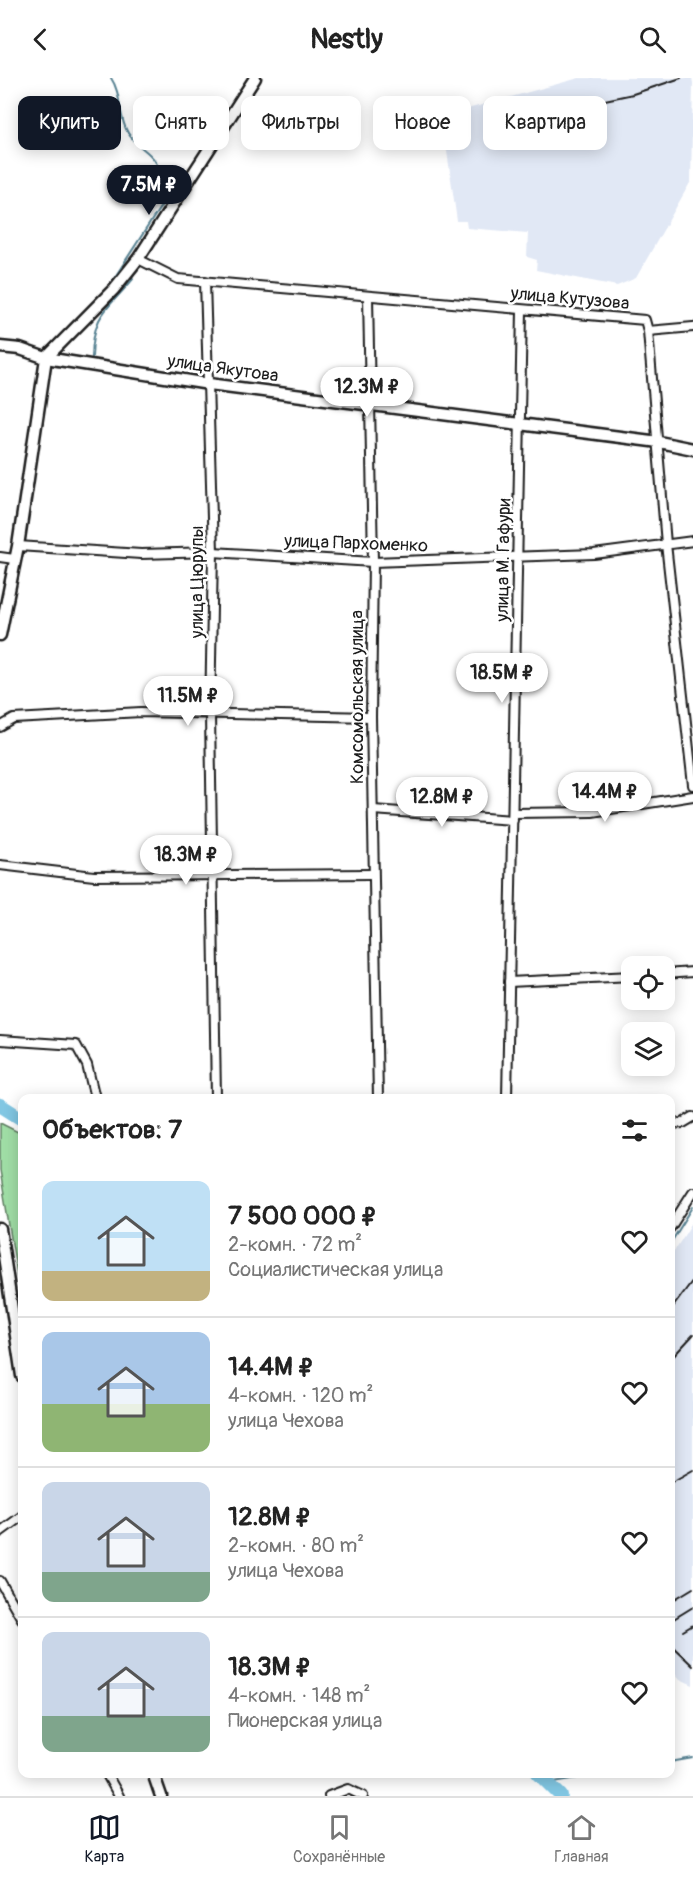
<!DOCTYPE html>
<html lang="ru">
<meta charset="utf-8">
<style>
body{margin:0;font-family:Pangolin,sans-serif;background:#f6f6f6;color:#222;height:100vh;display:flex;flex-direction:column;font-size:22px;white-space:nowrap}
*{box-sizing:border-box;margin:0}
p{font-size:20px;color:#767676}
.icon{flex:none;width:33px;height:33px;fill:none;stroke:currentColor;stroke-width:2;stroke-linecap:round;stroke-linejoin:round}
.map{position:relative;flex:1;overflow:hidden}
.panel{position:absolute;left:18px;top:1016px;width:657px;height:684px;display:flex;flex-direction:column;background:#fff;border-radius:12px;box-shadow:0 3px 15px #0003}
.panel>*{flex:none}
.banner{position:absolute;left:18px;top:18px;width:657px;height:54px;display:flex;gap:12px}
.tools{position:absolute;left:621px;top:878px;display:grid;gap:12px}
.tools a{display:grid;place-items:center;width:54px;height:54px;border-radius:12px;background:#fff;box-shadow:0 3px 15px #0003;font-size:30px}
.price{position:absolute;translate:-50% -51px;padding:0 14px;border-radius:21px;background:#fff;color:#222;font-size:20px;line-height:39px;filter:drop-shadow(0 2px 3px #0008)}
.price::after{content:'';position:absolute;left:50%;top:36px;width:18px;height:14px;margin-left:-9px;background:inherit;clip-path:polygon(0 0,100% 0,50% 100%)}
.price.active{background:#111827;color:#fff}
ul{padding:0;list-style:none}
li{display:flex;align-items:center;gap:18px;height:150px;padding:0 24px}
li+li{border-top:2px solid #e0e0e0}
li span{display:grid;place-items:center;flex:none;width:168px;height:120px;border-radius:12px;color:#555}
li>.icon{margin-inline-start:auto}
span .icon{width:72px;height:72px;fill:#fffc;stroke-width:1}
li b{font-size:26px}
h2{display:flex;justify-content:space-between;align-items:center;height:72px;padding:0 24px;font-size:26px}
.pill{padding:0 21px;border-radius:12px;background:#fff;box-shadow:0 3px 15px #0003;font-size:21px;line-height:54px}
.pill.active{background:#111827;color:#fff}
header{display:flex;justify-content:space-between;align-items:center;height:78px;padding:0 24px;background:#fff;font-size:27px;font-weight:700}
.dock{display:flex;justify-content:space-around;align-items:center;height:84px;border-top:2px solid #e0e0e0;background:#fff;font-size:16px;color:#767676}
.dock a{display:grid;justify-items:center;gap:3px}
.dock .active{color:#111827}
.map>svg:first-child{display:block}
.built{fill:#e1e8f5}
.green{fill:#a0dea6;stroke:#5e7d61;stroke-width:1.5}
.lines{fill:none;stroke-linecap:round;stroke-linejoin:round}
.stream{stroke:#598393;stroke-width:2}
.river{stroke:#82c7e3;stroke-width:14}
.street-casing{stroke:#1c1c1c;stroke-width:12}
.secondary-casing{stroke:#1c1c1c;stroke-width:15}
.street{stroke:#fff;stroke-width:8}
.secondary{stroke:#fff;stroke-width:10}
.rail{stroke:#1c1c1c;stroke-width:2}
.labels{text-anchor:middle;stroke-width:5;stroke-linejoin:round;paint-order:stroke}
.street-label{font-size:18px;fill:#1c1c1c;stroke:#fff}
</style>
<header><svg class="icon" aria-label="back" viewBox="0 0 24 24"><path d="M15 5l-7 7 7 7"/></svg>Nestly<svg class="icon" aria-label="search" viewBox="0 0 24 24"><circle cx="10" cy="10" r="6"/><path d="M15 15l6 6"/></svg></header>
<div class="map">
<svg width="693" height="1718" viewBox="0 0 693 1718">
<rect width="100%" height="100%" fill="#fff"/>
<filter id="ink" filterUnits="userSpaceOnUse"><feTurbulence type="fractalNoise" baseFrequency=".0167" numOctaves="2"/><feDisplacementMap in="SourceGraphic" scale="12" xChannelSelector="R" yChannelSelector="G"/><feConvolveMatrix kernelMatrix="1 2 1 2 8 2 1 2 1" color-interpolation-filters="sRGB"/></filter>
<g filter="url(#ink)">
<g class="built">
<path d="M579,0H692L693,5L691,103L636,200L617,208L536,192L537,182L527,179L528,155L467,150L466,143H457L442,38Z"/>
<path d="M693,1143V1607L680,1601L671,1590L670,1180Z"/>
</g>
<path class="green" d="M0,1045L22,1056V1227L0,1092Z"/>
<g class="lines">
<g class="stream">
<path d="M111,205L174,108L161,100C157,73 140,74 128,55C118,39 122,16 111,0"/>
<path d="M92,279C93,235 107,232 133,201L132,198"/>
<path d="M670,1166L693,1129"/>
<path d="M670,1684L693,1680"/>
<path d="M548,1705L607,1695"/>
</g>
<g class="river">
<path d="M0,1027L22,1041"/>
<path d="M538,1695L561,1718"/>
</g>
<g class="street-casing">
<g id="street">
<path d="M138,181L178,201L645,242L648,253L666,466L693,707"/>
<path d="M205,203L213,474L210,637L216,1020"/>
<path d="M368,218L373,484L371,639L378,1020"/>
<path d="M648,253L693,249"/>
<path d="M18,468L141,476L213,474L373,484L594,476L693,463"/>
<path d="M0,479L14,481"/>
<path d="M0,649L14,641L141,634L371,639"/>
<path d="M373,732L513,742"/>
<path d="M513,735L592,734L693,718"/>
<path d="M0,787L94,798L373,796"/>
<path d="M664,896L693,894"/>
<path d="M509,904L632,898"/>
<path d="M0,962L76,967L87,987L95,1020"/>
<path d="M507,1020L522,232"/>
<path d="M670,1046L683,1045L693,1039"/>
<path d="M670,1150L693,1114"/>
<path d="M0,1454L22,1438"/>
<path d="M0,1503L22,1541"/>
<path d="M106,1695L119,1718"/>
<path d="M329,1718L348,1711L363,1718"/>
</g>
</g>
<g class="secondary-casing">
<g id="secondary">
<path d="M0,269L20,271L46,280L209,306L659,364L693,371"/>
<path d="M0,557L18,468L46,280L114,211L138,181L255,0"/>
<path d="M0,1151L22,1298"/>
<path d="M153,1695L161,1718"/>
</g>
</g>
<use href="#street" class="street"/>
<use href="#secondary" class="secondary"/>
<g class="rail">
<path d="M493,46L633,16L681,0"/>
<path d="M670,1233L693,1202"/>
<path d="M670,1282L693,1257"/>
<path d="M670,1405L693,1392"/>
<path d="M670,1524L693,1510"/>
<path d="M672,1542L693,1529"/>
<path d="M683,1553L693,1547"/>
<path d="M670,1566L693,1588"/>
</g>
</g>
</g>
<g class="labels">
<g class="street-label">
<text transform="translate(570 220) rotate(5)" y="6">улица Кутузова</text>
<text transform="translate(223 290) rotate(8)" y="6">улица Якутова</text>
<text transform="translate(356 465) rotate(2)" y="6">улица Пархоменко</text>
<text transform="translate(503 482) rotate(-89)" y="6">улица М. Гафури</text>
<text transform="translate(197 504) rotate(-90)" y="6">улица Цюрупы</text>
<text transform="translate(357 619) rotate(-90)" y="6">Комсомольская улица</text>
</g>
</g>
</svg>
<div class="tools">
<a><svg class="icon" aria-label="locate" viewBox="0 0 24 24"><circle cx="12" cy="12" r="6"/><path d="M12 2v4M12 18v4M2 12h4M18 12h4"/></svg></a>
<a><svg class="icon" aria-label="layers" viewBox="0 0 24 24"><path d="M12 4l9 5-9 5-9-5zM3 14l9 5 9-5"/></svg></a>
</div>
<b class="price active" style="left:149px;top:138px">7.5M ₽</b>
<b class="price" style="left:367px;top:340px">12.3M ₽</b>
<b class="price" style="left:502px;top:626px">18.5M ₽</b>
<b class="price" style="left:188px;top:649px">11.5M ₽</b>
<b class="price" style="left:605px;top:745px">14.4M ₽</b>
<b class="price" style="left:442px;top:750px">12.8M ₽</b>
<b class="price" style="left:186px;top:808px">18.3M ₽</b>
<div class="banner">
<a class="pill active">Купить</a>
<a class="pill">Снять</a>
<a class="pill">Фильтры</a>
<a class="pill">Новое</a>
<a class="pill">Квартира</a>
</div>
<section class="panel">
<h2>Объектов: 7<svg class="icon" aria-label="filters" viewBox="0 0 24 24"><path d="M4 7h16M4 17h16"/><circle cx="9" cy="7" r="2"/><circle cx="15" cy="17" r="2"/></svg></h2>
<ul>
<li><span style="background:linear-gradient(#bfe0f5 75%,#c2b280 0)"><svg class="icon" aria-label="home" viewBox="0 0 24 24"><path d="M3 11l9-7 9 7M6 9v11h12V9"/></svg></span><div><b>7 500 000 ₽</b><p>2-комн. · 72 m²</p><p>Социалистическая улица</p></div><svg class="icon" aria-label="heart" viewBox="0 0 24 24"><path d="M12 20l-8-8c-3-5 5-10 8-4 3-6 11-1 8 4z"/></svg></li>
<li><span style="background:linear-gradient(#a9c7e8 60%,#8fb573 0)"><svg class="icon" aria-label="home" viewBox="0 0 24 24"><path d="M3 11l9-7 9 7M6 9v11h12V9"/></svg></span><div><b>14.4M ₽</b><p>4-комн. · 120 m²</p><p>улица Чехова</p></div><svg class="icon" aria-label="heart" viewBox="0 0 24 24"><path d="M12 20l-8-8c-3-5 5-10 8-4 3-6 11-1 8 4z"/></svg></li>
<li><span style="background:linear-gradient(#c9d6e8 75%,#7fa58c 0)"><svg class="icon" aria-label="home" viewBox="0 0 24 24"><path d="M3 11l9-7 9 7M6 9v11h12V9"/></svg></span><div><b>12.8M ₽</b><p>2-комн. · 80 m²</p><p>улица Чехова</p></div><svg class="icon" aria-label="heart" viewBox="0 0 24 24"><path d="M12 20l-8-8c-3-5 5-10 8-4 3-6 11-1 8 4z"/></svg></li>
<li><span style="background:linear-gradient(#c9d6e8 70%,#7fa58c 0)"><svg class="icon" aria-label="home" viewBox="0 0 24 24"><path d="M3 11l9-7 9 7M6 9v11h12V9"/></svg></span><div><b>18.3M ₽</b><p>4-комн. · 148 m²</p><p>Пионерская улица</p></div><svg class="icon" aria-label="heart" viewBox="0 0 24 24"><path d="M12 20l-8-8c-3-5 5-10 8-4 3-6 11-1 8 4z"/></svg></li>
</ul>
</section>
</div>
<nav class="dock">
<a class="active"><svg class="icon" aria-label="map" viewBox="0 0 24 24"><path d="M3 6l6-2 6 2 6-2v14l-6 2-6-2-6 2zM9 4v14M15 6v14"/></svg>Карта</a>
<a><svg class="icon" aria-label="saved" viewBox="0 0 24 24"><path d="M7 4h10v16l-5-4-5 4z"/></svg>Сохранённые</a>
<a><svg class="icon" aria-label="home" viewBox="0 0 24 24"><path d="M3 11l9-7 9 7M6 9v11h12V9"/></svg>Главная</a>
</nav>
